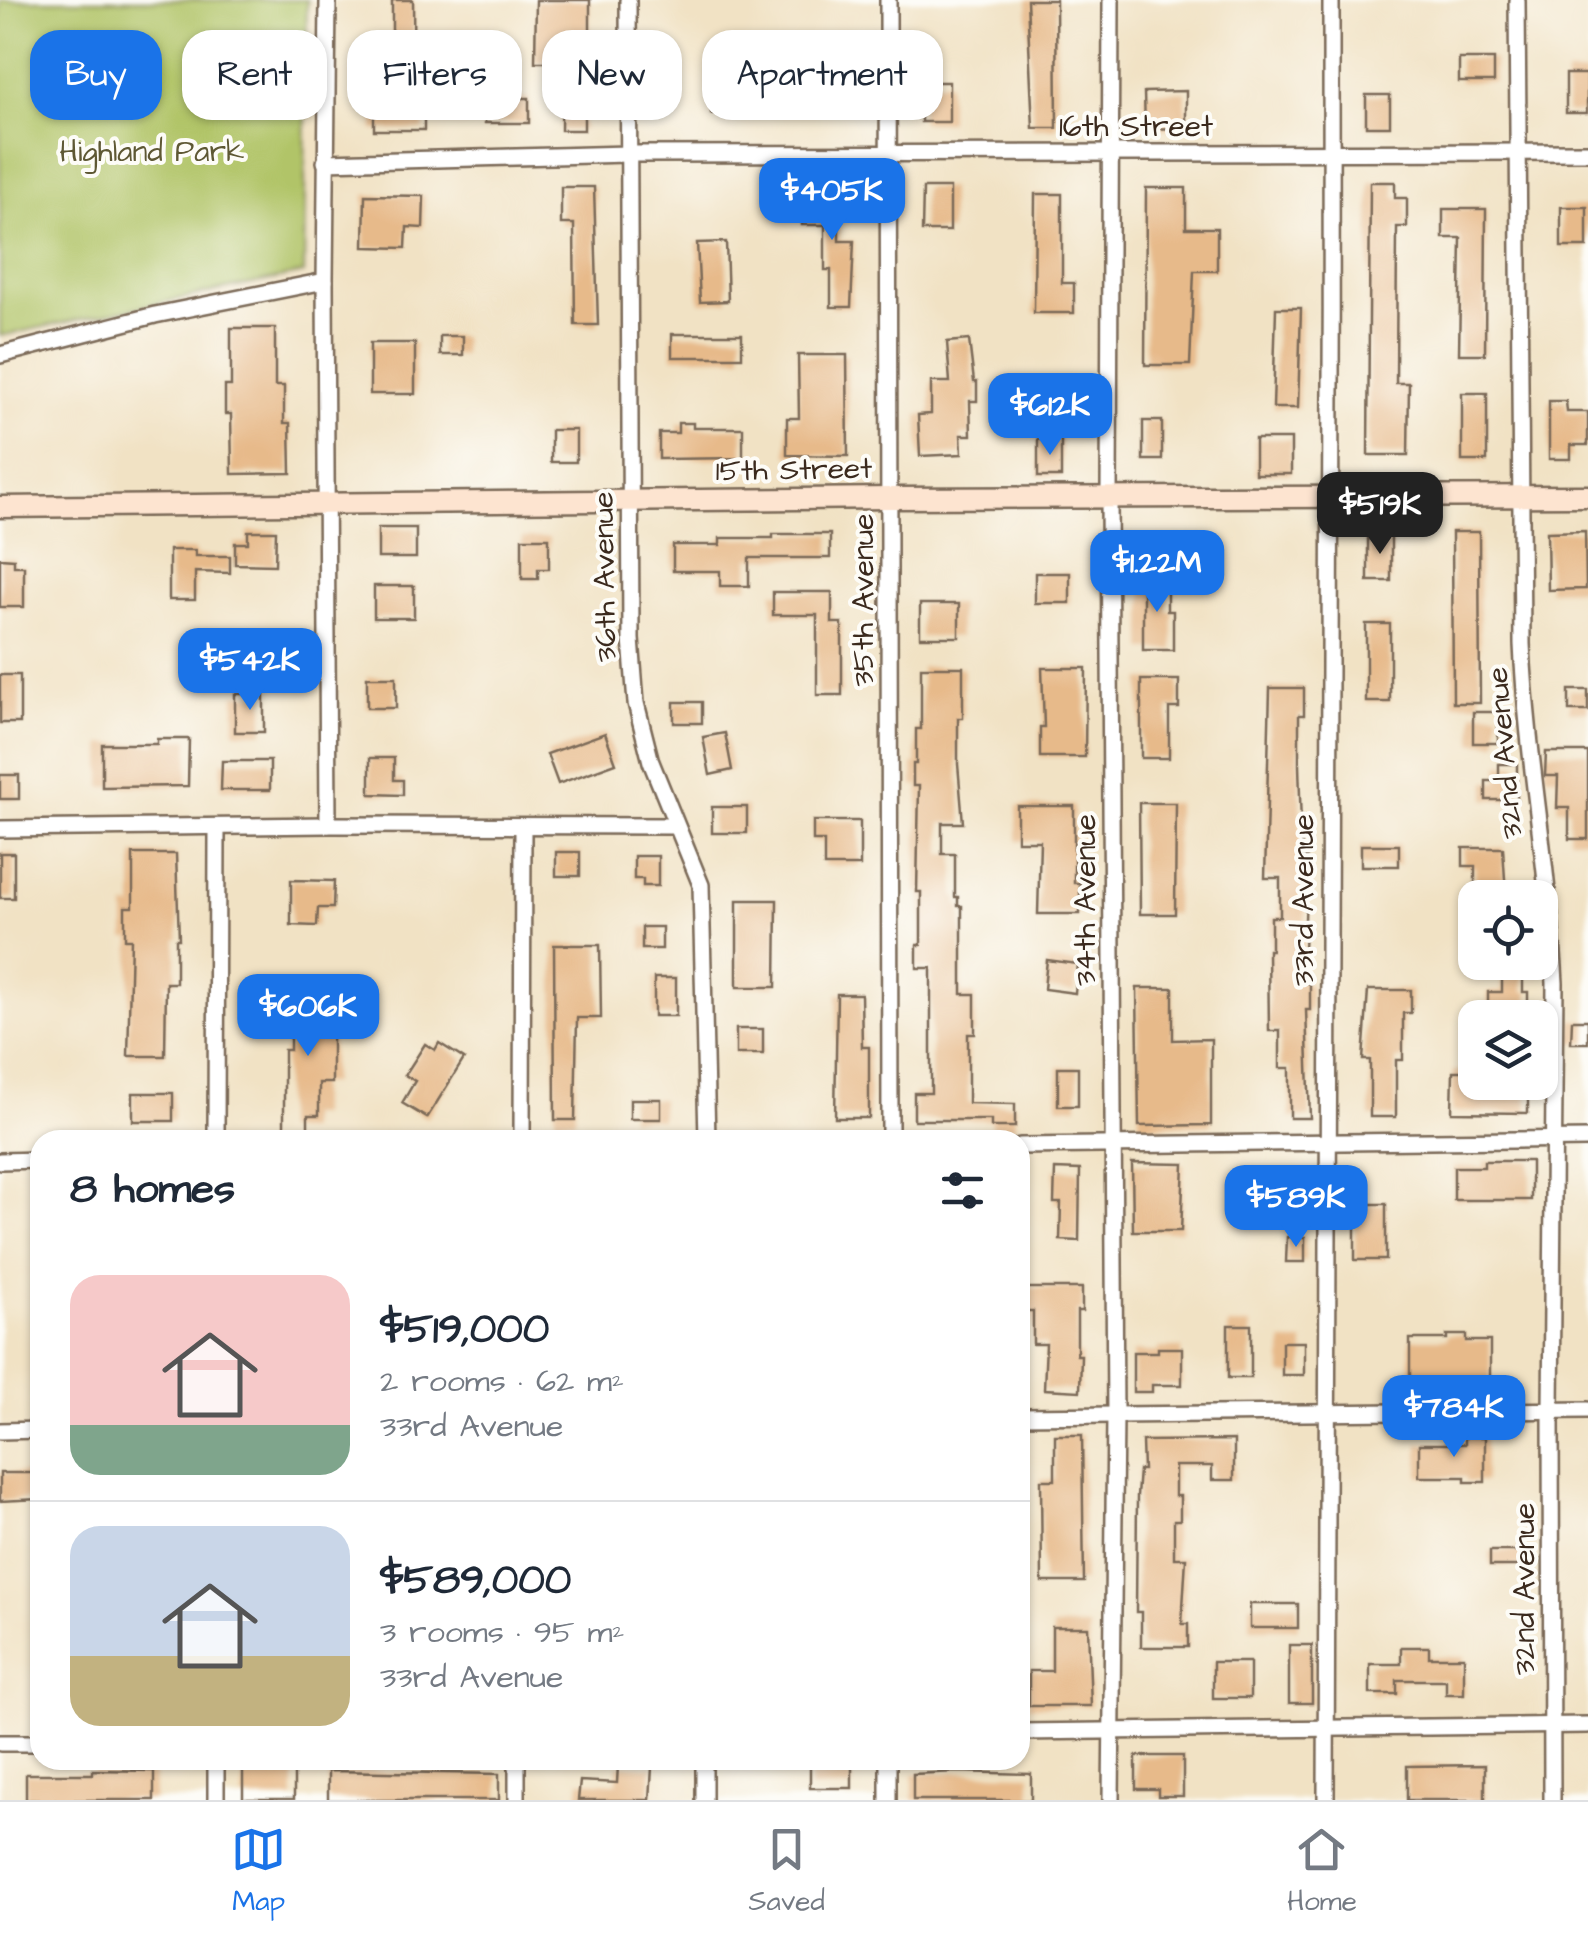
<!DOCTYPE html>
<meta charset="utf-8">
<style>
body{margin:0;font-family:"Architects Daughter",sans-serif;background:#f2f2f3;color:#1f2937;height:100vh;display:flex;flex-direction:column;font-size:38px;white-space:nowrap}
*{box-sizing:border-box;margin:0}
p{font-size:32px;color:#747a83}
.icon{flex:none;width:55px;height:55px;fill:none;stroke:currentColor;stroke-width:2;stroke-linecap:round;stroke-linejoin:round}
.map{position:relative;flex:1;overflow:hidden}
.side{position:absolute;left:30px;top:1130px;width:1000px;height:640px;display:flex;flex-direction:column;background:#fff;border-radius:30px;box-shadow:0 2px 8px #0004}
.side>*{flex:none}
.banner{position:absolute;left:30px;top:30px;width:1000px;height:90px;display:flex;gap:20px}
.controls{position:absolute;left:1458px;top:880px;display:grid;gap:20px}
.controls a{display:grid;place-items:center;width:100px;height:100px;border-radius:20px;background:#fff;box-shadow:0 2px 8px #0004;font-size:50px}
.price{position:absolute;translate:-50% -85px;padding:0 22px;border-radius:20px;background:#1a73e8;color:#fff;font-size:32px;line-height:65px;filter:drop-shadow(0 2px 5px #0008)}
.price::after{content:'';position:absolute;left:50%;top:60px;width:30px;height:22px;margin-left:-15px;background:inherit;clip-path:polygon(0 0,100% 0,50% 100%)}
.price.selected{background:#222;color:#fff}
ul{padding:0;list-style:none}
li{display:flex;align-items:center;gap:30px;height:250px;padding:0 40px}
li+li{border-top:2px solid #e0e1e3}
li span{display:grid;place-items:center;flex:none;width:280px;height:200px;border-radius:30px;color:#555}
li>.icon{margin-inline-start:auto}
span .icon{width:120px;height:120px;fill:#fffc;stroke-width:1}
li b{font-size:42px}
h2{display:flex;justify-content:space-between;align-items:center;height:120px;padding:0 40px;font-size:42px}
.tag{padding:0 35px;border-radius:30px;background:#fff;box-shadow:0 2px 8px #0004;font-size:35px;line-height:90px}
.tag.selected{background:#1a73e8;color:#fff}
.menu{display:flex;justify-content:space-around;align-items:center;height:140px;border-top:2px solid #e0e1e3;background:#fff;font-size:28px;color:#747a83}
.menu a{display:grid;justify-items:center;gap:5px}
.menu .selected{color:#1a73e8}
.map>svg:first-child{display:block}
.green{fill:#b1c467;stroke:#767742;stroke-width:2.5}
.building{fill:#e7ba8a}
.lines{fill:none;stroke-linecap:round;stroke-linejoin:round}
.street-casing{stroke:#7b6a58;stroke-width:20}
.secondary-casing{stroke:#7b6a58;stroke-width:25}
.street{stroke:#fff;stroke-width:15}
.secondary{stroke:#fde4d0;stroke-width:20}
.labels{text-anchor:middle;stroke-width:8;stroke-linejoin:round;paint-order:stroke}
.street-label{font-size:30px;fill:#3b2a1e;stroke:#fdfcf7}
.park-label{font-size:30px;fill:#5e5834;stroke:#fdfcf7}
</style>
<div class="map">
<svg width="1588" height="1800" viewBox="0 0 1588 1800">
<rect width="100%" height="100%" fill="#fdfcf7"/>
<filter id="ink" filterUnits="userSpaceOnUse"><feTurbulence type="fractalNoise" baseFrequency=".01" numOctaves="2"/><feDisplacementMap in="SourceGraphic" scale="20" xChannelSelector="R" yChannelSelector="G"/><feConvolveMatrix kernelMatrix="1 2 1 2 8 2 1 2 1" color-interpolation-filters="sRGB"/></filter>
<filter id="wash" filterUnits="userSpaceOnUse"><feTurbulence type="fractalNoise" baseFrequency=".0048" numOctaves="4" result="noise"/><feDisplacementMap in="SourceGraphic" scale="40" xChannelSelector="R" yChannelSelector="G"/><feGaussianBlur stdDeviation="2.25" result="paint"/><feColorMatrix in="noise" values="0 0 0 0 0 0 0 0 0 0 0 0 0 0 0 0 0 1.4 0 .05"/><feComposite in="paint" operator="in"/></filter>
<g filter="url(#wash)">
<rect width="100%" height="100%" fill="#f1e2c4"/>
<path class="green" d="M0,0H307L304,273L0,336Z"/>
<g id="blocks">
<g class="building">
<path d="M392,0H413L414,110H424V130H374V74H364V44H392Z"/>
<path d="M536,0H590V63H584V130H561L562,62H535Z"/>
<path d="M1027,0H1056L1057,128H1033Z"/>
<path d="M805,49H832V102H796V76H805Z"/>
<rect x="1459" y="59" width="35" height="23"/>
<path d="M711,65H737V79H749V114H711Z"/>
<rect x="1566" y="74" width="21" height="39"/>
<rect x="921" y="82" width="28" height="40"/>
<path d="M485,91H503V98H529V123H485Z"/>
<path d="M1186,91V128L1145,129L1144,92Z"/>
<rect x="1366" y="95" width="24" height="31"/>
<path d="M1370,182H1395V198H1407V227H1397L1396,383H1409L1408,455H1368Z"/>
<path d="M561,187H594L598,325H575L574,224H561Z"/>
<path d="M923,188H950V231H922Z"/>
<path d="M1146,188H1186V228H1217V271H1194L1190,365H1145Z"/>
<path d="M802,191H839V241H854L851,307H831V270H825V225H802Z"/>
<path d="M1035,194H1062V283H1074V313H1034Z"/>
<path d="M365,195L424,196L423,228L407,227L406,248L364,247Z"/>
<rect x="1561" y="207" width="26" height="40"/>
<path d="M1443,209H1486L1485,354H1459L1461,238H1443Z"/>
<path d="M726,242L728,301L700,302L697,243Z"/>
<path d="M1276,308H1301L1298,408H1273Z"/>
<path d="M231,328H275V386H284V423H290L291,473L232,474L231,414H225V386H231Z"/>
<rect x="672" y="334" width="70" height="23"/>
<rect x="440" y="336" width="23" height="19"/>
<path d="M969,340L974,382H977V401H970L971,435H961L962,454L920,456L918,415L931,414V382H950L947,342Z"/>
<rect x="370" y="343" width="45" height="51"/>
<path d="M798,355H847L848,456L787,455V418H799Z"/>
<rect x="1462" y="393" width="25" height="68"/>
<path d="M1549,401H1566L1567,412H1588V445H1571V459H1549Z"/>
<rect x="1143" y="421" width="19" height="39"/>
<path d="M678,423H693V428H743V458L659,459V433H678Z"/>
<rect x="551" y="430" width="25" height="32"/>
<rect x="1038" y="439" width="23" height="38"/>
<rect x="1255" y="439" width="36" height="35"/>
<rect x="378" y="528" width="38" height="30"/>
<path d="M248,531H276L275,565L235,564V543H248Z"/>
<path d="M1585,531L1586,589L1548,590L1547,532Z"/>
<path d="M1452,532H1479L1480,703H1453Z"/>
<rect x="1368" y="533" width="23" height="48"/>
<path d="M773,534H830V558H749V586H720V571H673V545H720V538H773Z"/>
<path d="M522,538H549V569H538V579H522Z"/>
<path d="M169,550H195V556H230V573L195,572V600H169Z"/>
<path d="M0,558L14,559V566H24V607H0Z"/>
<rect x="1035" y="573" width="35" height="30"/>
<path d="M1143,576H1167V611H1173V650H1143Z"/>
<rect x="374" y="586" width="40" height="32"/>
<path d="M773,592H832V623H842V695H817V615H773Z"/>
<rect x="920" y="604" width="39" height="33"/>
<rect x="1366" y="624" width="24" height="78"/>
<path d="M921,667H963V718H958V764L963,823H942V854H955V897H958V906H962V994H975V1034H968V1103L1015,1104V1127H991V1120H914V1093H931V968H917V945H921V892H917L919,786H913V764H916V729H921Z"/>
<path d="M1042,668H1086L1085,757H1040V727H1044Z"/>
<rect x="0" y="675" width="20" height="48"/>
<rect x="367" y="677" width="29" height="31"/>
<path d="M1141,680H1179V708H1169V758H1141Z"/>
<path d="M1270,688H1304V715H1299V765L1302,858H1307L1303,983H1310V1010H1306L1310,1118H1290V1068H1280V1031H1269L1268,950H1271V917H1280V878H1265Z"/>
<rect x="1569" y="690" width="19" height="21"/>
<rect x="235" y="694" width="29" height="38"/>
<rect x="674" y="702" width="28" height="21"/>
<rect x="1473" y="712" width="25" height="31"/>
<path d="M605,733L616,763L558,784L547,754Z"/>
<path d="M725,733L732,770L710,775L703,737Z"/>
<path d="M157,739H189L188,786L102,787V744H157Z"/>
<path d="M1546,752H1588V839H1569V808H1557L1558,776H1545Z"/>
<path d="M370,758H394V780H403V795L370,794Z"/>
<path d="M222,761H270V790H221Z"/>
<path d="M1499,764H1517V800H1486V781H1499Z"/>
<rect x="0" y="775" width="19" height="24"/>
<path d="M1139,803H1176L1175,914H1140Z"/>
<path d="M1017,806H1074V883H1080V914H1038L1040,841H1017Z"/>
<rect x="712" y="807" width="35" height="26"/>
<path d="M813,821H860V866H824V841H813Z"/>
<rect x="1361" y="845" width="38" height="21"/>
<path d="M1463,848H1503L1506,895H1475V866H1463Z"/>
<rect x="556" y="852" width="24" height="24"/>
<rect x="0" y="853" width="14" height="45"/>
<path d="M133,854H176L179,939H176V983H166L165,1056H128L131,939H125V907H133Z"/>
<path d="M634,856H658V886H643V879H634Z"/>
<path d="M291,880L334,881L333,908H318L317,926L291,925Z"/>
<path d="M737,900H777L776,987H737Z"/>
<rect x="642" y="927" width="20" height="22"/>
<path d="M554,945H600L601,1018H577L575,1120H555Z"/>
<path d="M1047,960L1078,964L1075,993L1044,989Z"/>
<path d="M1502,962H1523V992H1528V1017H1488V992H1502Z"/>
<rect x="654" y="978" width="22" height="38"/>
<path d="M1137,988H1173V1040L1211,1039V1125L1139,1126Z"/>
<path d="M1368,990H1411V1013H1403V1060H1396V1117H1370V1060H1363Z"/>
<path d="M837,994H861L862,1047H869V1118H835Z"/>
<path d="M290,1000H338V1033H332V1083H319V1115H308V1130H284V1050H290Z"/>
<path d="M1572,1020H1588V1043H1571Z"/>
<rect x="736" y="1029" width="27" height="25"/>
<path d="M439,1043L464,1059L427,1118L402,1103L415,1081L405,1075L425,1044L435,1050Z"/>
<rect x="1058" y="1067" width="20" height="39"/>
<path d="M1453,1071H1474V1087L1528,1089V1113L1452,1112Z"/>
<rect x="133" y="1093" width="40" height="28"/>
<rect x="630" y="1099" width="31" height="20"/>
<path d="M1484,1161H1531V1200H1454V1167H1484Z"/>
<path d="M1132,1163L1184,1164L1181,1231H1133Z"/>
<path d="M1055,1169L1080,1170L1079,1241L1060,1240L1061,1203H1054Z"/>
<rect x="1355" y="1204" width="31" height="56"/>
<path d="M1287,1237H1305V1262H1286Z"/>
<path d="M1020,1288H1082V1311H1077V1355H1081L1080,1391L1044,1389L1046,1344H1033V1311H1020Z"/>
<rect x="1228" y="1325" width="23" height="53"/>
<path d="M1447,1335H1466V1341H1490V1384L1410,1382V1339H1447Z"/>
<rect x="1282" y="1342" width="22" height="33"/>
<path d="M1158,1348H1182V1385H1152V1392H1133V1352H1158Z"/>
<path d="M1055,1435H1082L1084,1582H1042L1041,1480H1055Z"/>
<path d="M1465,1437H1485V1482H1465V1477H1419V1444H1465Z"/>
<path d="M1234,1440V1480H1212V1466H1175V1496H1180V1520H1174V1558H1186L1182,1624H1188V1647H1141V1612H1136L1137,1496L1139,1470H1143L1142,1441Z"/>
<path d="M0,1473H40V1499L0,1501Z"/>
<rect x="1490" y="1551" width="40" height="15"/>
<rect x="1250" y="1604" width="48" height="24"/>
<path d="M1052,1627H1088L1091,1706H1029V1671H1052Z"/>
<rect x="1289" y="1645" width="23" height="58"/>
<path d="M1401,1647H1429V1657H1464V1694H1446V1680H1397V1694H1370V1664H1401Z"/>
<rect x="1213" y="1662" width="37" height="36"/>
<path d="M1136,1756H1183V1796H1158V1789H1136Z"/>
<rect x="810" y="1762" width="42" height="26"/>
<rect x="243" y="1765" width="51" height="34"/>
<path d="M618,1765L652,1767L650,1800H578L580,1781L617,1783Z"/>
<path d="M1485,1765V1800H1407V1766Z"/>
<path d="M93,1770L154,1771V1800H26V1774H93Z"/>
<path d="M328,1771L499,1774V1800H328Z"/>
<path d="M957,1772L1031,1774V1800H913V1774Z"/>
</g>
</g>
</g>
<g filter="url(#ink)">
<use href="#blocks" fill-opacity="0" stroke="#7b6a58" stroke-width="2.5"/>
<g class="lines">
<g class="street-casing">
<g id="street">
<path d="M328,0L325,281L328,825"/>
<path d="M628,0L631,639L636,703L651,762L701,885L707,1140"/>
<path d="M888,0L890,1140"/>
<path d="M1517,0L1522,644C1527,758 1549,870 1555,983L1551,1410L1552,1800"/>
<path d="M325,162L628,154L1588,152"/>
<path d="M0,355L155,315L325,281"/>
<path d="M0,829L328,825L676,826"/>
<path d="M216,1140L217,828"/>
<path d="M522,1140L523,826"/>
<path d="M1020,1146L1588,1139"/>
<path d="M0,1161L40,1160"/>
<path d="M1020,1416L1588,1410"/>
<path d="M0,1431L40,1430"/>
<path d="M1020,1732L1588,1725"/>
<path d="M0,1743H40"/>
<path d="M517,1760V1800"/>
<path d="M888,1760V1800"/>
<path d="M216,1800V1760"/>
<path d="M704,1800V1760"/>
<path d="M1111,1800L1115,1415L1109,499L1111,0"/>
<path d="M1326,1800C1330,1200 1332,600 1331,0"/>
</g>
</g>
<g class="secondary-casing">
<path id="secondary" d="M0,507L890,498L1588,496"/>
</g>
<use href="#street" class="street"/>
<use href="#secondary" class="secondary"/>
</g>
</g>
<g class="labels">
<g class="street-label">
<text x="1136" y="136">16th Street</text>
<text transform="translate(794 469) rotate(-1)" y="10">15th Street</text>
<text transform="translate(604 577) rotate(-91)" y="10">36th Avenue</text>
<text transform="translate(863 600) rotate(-90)" y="10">35th Avenue</text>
<text transform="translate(1504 753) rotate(-95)" y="10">32nd Avenue</text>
<text transform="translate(1085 900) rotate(-90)" y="10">34th Avenue</text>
<text transform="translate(1303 900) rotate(-90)" y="10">33rd Avenue</text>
<text transform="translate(1524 1589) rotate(-90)" y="10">32nd Avenue</text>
</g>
<g class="park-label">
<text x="152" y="161">Highland Park</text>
</g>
</g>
</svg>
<div class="controls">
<a><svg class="icon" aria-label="locate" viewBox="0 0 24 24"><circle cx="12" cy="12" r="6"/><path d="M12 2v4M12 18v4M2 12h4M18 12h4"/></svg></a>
<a><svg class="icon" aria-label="layers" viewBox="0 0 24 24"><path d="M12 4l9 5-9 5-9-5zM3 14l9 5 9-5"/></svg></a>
</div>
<b class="price" style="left:832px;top:243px">$405K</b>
<b class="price" style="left:1050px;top:458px">$612K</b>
<b class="price selected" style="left:1380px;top:557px">$519K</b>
<b class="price" style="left:1157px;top:615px">$1.22M</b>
<b class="price" style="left:250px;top:713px">$542K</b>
<b class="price" style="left:308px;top:1059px">$606K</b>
<b class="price" style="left:1296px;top:1250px">$589K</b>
<b class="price" style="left:1454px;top:1460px">$784K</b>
<div class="banner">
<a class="tag selected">Buy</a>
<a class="tag">Rent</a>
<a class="tag">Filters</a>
<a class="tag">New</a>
<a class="tag">Apartment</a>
</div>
<section class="side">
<h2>8 homes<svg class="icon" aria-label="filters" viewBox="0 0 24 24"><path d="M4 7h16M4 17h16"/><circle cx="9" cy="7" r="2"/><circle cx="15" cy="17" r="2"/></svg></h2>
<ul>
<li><span style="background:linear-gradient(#f6c9c9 75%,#7fa58c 0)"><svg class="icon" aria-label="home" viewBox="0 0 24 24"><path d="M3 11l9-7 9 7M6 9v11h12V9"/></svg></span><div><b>$519,000</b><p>2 rooms · 62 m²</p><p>33rd Avenue</p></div></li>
<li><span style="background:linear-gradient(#c9d6e8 65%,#c2b280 0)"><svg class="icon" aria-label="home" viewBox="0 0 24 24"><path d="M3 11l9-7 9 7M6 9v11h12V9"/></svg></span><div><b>$589,000</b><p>3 rooms · 95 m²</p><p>33rd Avenue</p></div></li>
</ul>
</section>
</div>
<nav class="menu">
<a class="selected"><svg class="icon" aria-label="map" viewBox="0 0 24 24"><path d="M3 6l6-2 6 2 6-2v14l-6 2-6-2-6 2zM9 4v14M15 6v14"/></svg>Map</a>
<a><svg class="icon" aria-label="saved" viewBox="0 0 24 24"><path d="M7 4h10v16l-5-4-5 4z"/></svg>Saved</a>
<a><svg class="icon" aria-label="home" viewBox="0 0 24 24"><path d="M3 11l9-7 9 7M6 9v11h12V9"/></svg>Home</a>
</nav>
